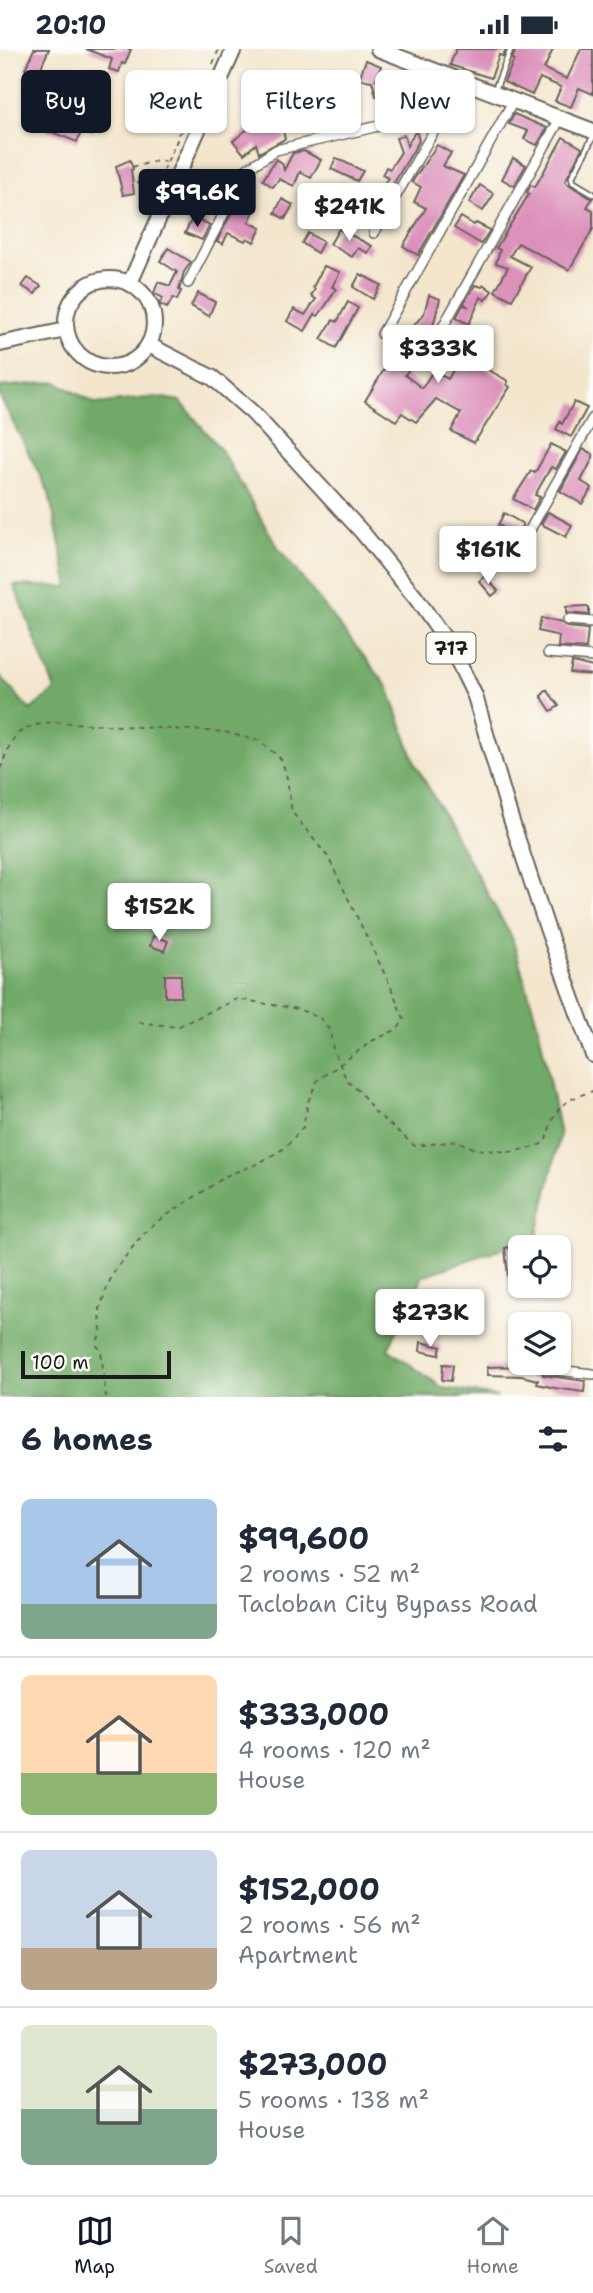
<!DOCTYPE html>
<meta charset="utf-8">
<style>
body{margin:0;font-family:"Shantell Sans",sans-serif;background:#f6f6f7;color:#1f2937;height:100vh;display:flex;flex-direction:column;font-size:26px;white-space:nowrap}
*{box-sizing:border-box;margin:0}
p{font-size:23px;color:#747a83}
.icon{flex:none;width:38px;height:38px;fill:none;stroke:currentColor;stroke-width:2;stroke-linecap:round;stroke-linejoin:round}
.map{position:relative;height:1348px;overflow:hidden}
.drawer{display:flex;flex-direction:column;background:#fff;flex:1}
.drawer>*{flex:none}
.top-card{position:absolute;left:21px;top:21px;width:551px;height:63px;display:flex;gap:14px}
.tools{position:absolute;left:508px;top:1186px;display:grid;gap:14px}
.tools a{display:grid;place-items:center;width:63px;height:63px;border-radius:10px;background:#fff;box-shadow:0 2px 5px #0004;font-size:35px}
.scale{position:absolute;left:21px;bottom:18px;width:150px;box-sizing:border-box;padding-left:7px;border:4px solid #1c1c1c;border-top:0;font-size:19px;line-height:24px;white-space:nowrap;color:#1c1c1c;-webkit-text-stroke:5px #fdfcf7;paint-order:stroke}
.price{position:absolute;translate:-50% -60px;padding:0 16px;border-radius:7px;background:#fff;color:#222;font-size:23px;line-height:46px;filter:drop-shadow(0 2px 4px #0008)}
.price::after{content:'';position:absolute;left:50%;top:42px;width:21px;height:16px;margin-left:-10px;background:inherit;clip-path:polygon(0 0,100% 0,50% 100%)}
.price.active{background:#111827;color:#fff}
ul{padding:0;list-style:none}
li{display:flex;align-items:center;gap:21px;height:175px;padding:0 21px}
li+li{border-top:2px solid #e0e1e3}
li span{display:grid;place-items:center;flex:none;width:196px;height:140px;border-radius:10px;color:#555}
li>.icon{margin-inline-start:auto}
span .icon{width:84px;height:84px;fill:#fffc;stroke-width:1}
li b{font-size:30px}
h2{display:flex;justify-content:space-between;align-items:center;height:84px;padding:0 21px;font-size:30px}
.tag{padding:0 24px;border-radius:10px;background:#fff;box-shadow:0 2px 5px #0004;font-size:24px;line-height:63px}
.tag.active{background:#111827;color:#fff}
.status{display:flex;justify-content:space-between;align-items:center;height:49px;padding:0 35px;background:#fff;direction:ltr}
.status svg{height:19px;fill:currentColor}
.tab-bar{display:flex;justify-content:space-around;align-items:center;height:98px;border-top:2px solid #e0e1e3;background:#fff;font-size:19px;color:#747a83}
.tab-bar a{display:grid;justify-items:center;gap:4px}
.tab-bar .active{color:#111827}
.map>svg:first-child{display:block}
.forest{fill:#71aa68;stroke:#466342;stroke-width:2}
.building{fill:#dc91bb}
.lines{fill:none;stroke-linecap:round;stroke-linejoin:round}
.service-casing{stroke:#67635a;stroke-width:8}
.minor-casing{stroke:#67635a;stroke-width:12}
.primary-casing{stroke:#67635a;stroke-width:18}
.trunk-casing{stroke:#67635a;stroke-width:18}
.path{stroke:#67635a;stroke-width:2;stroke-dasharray:5 5;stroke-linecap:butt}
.service{stroke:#fff;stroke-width:4.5}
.minor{stroke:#fff;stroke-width:9}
.primary{stroke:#fff;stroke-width:14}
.trunk{stroke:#fff;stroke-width:14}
.labels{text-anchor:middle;stroke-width:7;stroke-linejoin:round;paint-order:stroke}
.shield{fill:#fdfcf7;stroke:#605f5e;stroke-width:2}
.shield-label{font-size:19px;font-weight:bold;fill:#1c1c1c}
</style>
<div class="status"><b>20:10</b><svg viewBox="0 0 49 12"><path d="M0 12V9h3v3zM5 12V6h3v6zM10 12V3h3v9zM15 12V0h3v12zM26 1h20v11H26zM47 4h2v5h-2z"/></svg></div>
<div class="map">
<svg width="593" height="1348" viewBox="0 0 593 1348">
<rect width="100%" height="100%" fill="#fdfcf7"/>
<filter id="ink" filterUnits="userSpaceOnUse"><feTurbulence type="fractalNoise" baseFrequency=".0143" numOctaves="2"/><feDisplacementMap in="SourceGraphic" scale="14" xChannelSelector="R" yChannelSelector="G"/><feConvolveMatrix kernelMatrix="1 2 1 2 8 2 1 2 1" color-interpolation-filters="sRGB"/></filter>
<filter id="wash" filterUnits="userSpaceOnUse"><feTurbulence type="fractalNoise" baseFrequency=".00686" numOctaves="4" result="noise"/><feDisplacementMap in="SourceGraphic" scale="28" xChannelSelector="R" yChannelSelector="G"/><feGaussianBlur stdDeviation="1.57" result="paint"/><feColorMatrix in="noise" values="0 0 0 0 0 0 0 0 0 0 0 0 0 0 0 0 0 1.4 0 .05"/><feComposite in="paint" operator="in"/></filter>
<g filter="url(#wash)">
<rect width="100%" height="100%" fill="#f3e6cd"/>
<path class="forest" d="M56,333L96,355L156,348L180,352L221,401L279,500L388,638L416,716L512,889L538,976L560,1086L537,1187L423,1227L388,1300L443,1339L498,1348H0V627L30,661L55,641L14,536L69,538L49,444L0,348V338Z"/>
<g id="blocks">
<g class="building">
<path d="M34,0H49L38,25L25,20Z"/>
<path d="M86,0H131L125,15L122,14L119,23L109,20L112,10Z"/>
<path d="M456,0H506L503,7L499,6L491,29L450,16Z"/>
<path d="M516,0H553L544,20L567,30L581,0H593V45L579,39L571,58L555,52L561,38L540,29L532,46L504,33L514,11L512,10Z"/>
<path d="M366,11L381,17L376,30L384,28L388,43L376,47L372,32L359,30Z"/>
<path d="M417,28L432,34L428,45L413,38Z"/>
<path d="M70,38L85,44L81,53L91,57L77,93L44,80L59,43L67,46Z"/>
<path d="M403,38L409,58L394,63L389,42Z"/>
<path d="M337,51L345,78L312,85L308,75L313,71L308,58Z"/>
<path d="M266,60L269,68L274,66L280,70L285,90L259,104L256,95L244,105L233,92L249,79L245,67Z"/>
<path d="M457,63L474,70L470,80L453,73Z"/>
<path d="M514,65L547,79L537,96L524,90L528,82L509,75Z"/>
<path d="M416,81L419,92L386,147L379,143L388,129L382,126L386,118L390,120L401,103L396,89L404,86L407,97Z"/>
<path d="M563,88L582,99L565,133L592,150L587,158L593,161V180L569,221L518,194L510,207L531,218L512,251L495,242L508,218L496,214L500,201L496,199L529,145L527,143L531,136L535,138Z"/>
<path d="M437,96L451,104L443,117L464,126L418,206L403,197L426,159L414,153L421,138L412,133Z"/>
<path d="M304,102L321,111L311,129L300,123L294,137L279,130L273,138L263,131L276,110L282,114L284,121L293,104Z"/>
<path d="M336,109L363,122L357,132L331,120Z"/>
<path d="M513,109L526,116L514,137L502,130Z"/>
<path d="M130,111L133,120L131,121L134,144L123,146L116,117Z"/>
<path d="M480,136L494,145L483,162L469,154Z"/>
<path d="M239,150L255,160L249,173L261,179L254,193L247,189L245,192L228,184L223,195L217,192Z"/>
<path d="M282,150L293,156L285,170L275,164Z"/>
<path d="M193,168L210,176L202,191L185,184Z"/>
<path d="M461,168L474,176L476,174L490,181L481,195L454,179Z"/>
<path d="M339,180L372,197L368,204L358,199L352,208L330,195Z"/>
<path d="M308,184L323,193L317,204L302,194Z"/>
<path d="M168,199L191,213L184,223L179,241L181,242L177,251L173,249L167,259L159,255L163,249L154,244L158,233L170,237L177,223L160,212Z"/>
<path d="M324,217L340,223L332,238L336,240L326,256L318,267L315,265L305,282L287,272L294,260L305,266L316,250L311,247L315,240L313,238Z"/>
<path d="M360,225L381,236L373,250L353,238Z"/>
<path d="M28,229L41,237L35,245L22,237Z"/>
<path d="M475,236L482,238L484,236L492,242L485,251L481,248L469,275L456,269L463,256L467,257L464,254Z"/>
<path d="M198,244L215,253L209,267L191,257Z"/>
<path d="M429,246L440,250L433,277L418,294L423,297L405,326L422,339L433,322L448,330L462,306L508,332L507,336L510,338L474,394L451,382L461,364L436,350L416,373L402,364L396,372L365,352L405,286L424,265Z"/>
<path d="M348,253L358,259L336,299L321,290L333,271L337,273Z"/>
<path d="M574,353L587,359L571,388L556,380L560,373L562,375Z"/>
<path d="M551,395L566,403L556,420L551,418L535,446L540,448L533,461L513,450L531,422L535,424Z"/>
<path d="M583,400L593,405V409L581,432L592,439L582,455L560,442Z"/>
<path d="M548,463L572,476L566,488L541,475Z"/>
<path d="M504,464L523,475L512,495L497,487L502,478L498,476Z"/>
<path d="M485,527L498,542L492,547L479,532Z"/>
<path d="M585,557L589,559V566L566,564V558Z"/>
<path d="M541,569L562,574L567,578L588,580L586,600L558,598L559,587L538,582Z"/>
<path d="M572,613L593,618V626L570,624Z"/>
<path d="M547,641L559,657L551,662L541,647Z"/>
<path d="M153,887L168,892L164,902L150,897Z"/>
<rect x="165" y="926" width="16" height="22"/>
<path d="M509,1198L518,1225L519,1235L509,1236L505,1199Z"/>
<path d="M421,1293L441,1298L439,1306L420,1302Z"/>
<path d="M522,1314H543L540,1320L543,1326L585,1332L584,1343L555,1339L537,1335L538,1331L521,1327L488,1326L487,1318L528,1317Z"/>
<path d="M443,1315L453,1316L451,1332L442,1331Z"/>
</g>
</g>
</g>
<g filter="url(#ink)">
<use href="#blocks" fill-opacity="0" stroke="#67635a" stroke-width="2"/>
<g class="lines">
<g class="service-casing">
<g id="service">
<path d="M494,43L511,0"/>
<path d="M90,83L103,52"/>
<path d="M593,88L572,128L573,133L593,145"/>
</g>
</g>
<g class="minor-casing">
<g id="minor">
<path d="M374,184L435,80L442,63L443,53"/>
<path d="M188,234L247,120L276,101L387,75L425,63L450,49L464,32"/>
<path d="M382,285L514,51"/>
<path d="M427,306L560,70"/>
<path d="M527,486L593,369"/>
<path d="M568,571L593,573"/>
<path d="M548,604L593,608"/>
<path d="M547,1320L593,1325"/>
</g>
</g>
<g class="primary-casing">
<path id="primary" d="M378,0L593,82"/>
</g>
<g class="trunk-casing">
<g id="trunk">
<circle cx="110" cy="274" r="44"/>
<path d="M130,234L234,0"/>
<path d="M0,295L66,281"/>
<path d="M149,296L213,329L253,364L362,483L416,549L452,600L475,647L510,767L547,879L593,1006"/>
</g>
</g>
<g class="path">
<path d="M213,15L219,0"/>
<path d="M167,113L178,89V85L183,82"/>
<path d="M132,118L157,112L167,113L155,139L137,133"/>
<path d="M0,720C14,686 13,679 52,673L224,683L260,692L281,710L286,724L292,763L328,808L390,936L404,970L398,980L372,992L317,1032L308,1053L303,1078L285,1099L257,1115L228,1126L155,1174L138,1191L114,1223L107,1238L100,1260L101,1282L96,1296L101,1301L106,1348"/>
<path d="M139,973L177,978L237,950L298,960L320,969L330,982L333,1000L347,1032L360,1043L375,1063L415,1097L457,1092L475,1100L509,1103L535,1098L545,1093C556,1059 558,1053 593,1042"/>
</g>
<use href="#service" class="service"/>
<use href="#minor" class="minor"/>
<use href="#primary" class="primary"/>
<use href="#trunk" class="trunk"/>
</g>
</g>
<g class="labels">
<rect class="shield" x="426.5" y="583.5" width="49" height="31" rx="5"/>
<g class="shield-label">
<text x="451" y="606">717</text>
</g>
</g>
</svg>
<div class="tools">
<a><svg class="icon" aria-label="locate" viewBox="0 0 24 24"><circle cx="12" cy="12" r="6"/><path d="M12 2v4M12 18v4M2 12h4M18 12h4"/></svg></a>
<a><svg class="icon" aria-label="layers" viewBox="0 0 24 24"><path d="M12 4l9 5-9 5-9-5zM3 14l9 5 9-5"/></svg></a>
</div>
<div class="scale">100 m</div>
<b class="price active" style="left:197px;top:180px">$99.6K</b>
<b class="price" style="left:349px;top:194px">$241K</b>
<b class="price" style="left:438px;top:336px">$333K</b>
<b class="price" style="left:488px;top:537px">$161K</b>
<b class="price" style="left:159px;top:894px">$152K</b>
<b class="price" style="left:430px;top:1300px">$273K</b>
<div class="top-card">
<a class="tag active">Buy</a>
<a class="tag">Rent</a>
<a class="tag">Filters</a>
<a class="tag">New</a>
</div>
</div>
<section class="drawer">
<h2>6 homes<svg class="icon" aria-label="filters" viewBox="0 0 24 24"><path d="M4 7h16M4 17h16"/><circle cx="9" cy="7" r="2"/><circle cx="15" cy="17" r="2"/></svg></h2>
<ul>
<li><span style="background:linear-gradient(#a9c7e8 75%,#7fa58c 0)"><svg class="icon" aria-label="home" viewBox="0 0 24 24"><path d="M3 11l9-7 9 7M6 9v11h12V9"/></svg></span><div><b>$99,600</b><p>2 rooms · 52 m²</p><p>Tacloban City Bypass Road</p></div></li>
<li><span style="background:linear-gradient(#ffd9b3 70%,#8fb573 0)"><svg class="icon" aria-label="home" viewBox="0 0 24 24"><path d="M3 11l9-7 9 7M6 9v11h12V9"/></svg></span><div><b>$333,000</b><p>4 rooms · 120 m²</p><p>House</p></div></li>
<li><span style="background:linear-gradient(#c9d6e8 70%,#b9a48a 0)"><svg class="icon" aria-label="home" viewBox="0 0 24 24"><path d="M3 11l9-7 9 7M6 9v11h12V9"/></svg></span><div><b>$152,000</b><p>2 rooms · 56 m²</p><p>Apartment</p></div></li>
<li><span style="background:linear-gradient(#dfe7d0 60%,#7fa58c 0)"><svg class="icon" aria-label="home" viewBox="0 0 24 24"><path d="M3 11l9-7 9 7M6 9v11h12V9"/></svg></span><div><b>$273,000</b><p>5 rooms · 138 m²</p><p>House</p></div></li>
</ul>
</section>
<nav class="tab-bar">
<a class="active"><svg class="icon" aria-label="map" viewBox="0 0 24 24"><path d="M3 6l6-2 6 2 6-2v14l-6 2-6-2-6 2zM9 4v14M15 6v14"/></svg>Map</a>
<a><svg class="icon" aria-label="saved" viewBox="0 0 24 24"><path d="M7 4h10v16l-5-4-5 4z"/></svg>Saved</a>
<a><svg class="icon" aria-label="home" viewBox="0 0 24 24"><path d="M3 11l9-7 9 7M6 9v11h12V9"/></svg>Home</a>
</nav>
